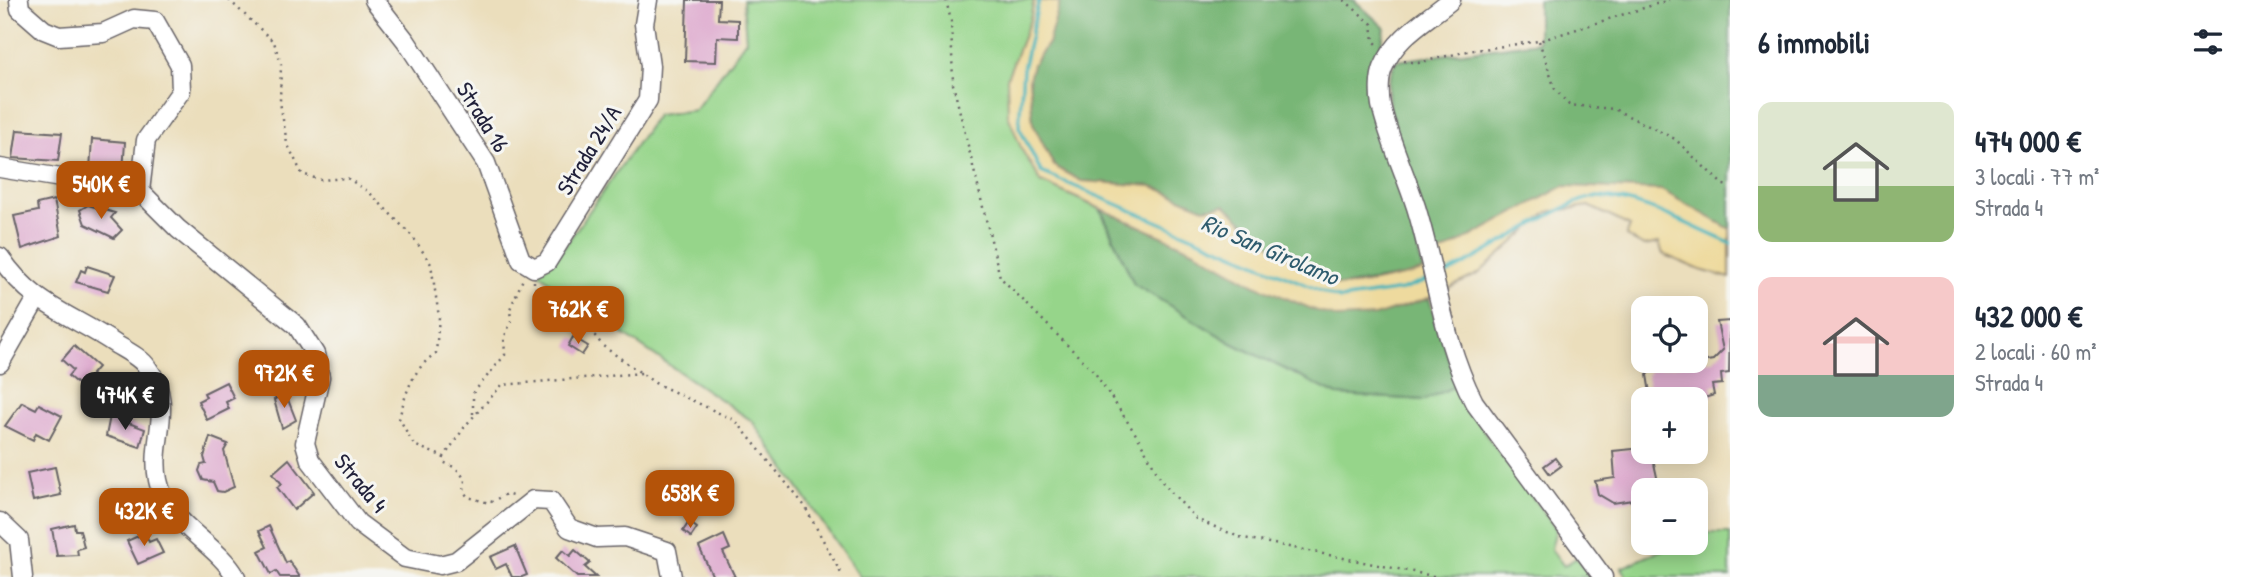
<!DOCTYPE html>
<html lang="it">
<meta charset="utf-8">
<style>
body{margin:0;font-family:"Patrick Hand",sans-serif;background:#f2f2f3;color:#1f2937;height:100vh;display:flex;flex-direction:column;font-size:26px;white-space:nowrap}
*{box-sizing:border-box;margin:0}
p{font-size:23px;color:#747a83}
.icon{flex:none;width:38px;height:38px;fill:none;stroke:currentColor;stroke-width:2;stroke-linecap:round;stroke-linejoin:round}
.map{position:relative;flex:1;overflow:hidden}
.panel{display:flex;flex-direction:column;background:#fff;width:525px}
.panel>*{flex:none}
.tools{position:absolute;left:1631px;top:296px;display:grid;gap:14px}
.tools a{display:grid;place-items:center;width:77px;height:77px;border-radius:14px;background:#fff;box-shadow:0 4px 18px #0003;font-size:35px}
.price{position:absolute;translate:-50% -60px;padding:0 16px;border-radius:14px;background:#b45309;color:#fff;font-size:23px;line-height:46px;filter:drop-shadow(0 2px 4px #0008)}
.price::after{content:'';position:absolute;left:50%;top:42px;width:21px;height:16px;margin-left:-10px;background:inherit;clip-path:polygon(0 0,100% 0,50% 100%)}
.price.selected{background:#222;color:#fff}
ul{padding:0;list-style:none}
li{display:flex;align-items:center;gap:21px;height:175px;padding:0 28px}
li span{display:grid;place-items:center;flex:none;width:196px;height:140px;border-radius:14px;color:#555}
li>.icon{margin-inline-start:auto}
span .icon{width:84px;height:84px;fill:#fffc;stroke-width:1}
li b{font-size:30px}
h2{display:flex;justify-content:space-between;align-items:center;height:84px;padding:0 28px;font-size:30px}
main{display:flex;flex:1;min-height:0}
.map>svg:first-child{display:block}
.green{fill:#96d58a;stroke:#5c7c62;stroke-width:2}
.forest{fill:#78b676;stroke:#4d6c58;stroke-width:2}
.sand{fill:#eeda9e;stroke:#887e6c;stroke-width:2}
.lines{fill:none;stroke-linecap:round;stroke-linejoin:round}
.stream{stroke:#43b3ba;stroke-width:3.5}
.building{fill:#dfaed0}
.minor-casing{stroke:#686468;stroke-width:21}
.path{stroke:#686468;stroke-width:2.5;stroke-dasharray:2 5;stroke-linecap:butt}
.minor{stroke:#fff;stroke-width:18}
.labels{text-anchor:middle;stroke-width:6;stroke-linejoin:round;paint-order:stroke}
.street-label{font-size:23px;fill:#22223b;stroke:#f6f6f2}
.water-label{font-size:24px;font-style:italic;fill:#2f5c6e;stroke:#f6f6f2}
</style>
<main>
<div class="map">
<svg width="1730" height="577" viewBox="0 0 1730 577">
<rect width="100%" height="100%" fill="#f6f6f2"/>
<filter id="ink" filterUnits="userSpaceOnUse"><feTurbulence type="fractalNoise" baseFrequency=".0143" numOctaves="2"/><feDisplacementMap in="SourceGraphic" scale="14" xChannelSelector="R" yChannelSelector="G"/><feConvolveMatrix kernelMatrix="1 2 1 2 8 2 1 2 1" color-interpolation-filters="sRGB"/></filter>
<filter id="wash" filterUnits="userSpaceOnUse"><feTurbulence type="fractalNoise" baseFrequency=".00686" numOctaves="4" result="noise"/><feDisplacementMap in="SourceGraphic" scale="28" xChannelSelector="R" yChannelSelector="G"/><feGaussianBlur stdDeviation="1.57" result="paint"/><feColorMatrix in="noise" values="0 0 0 0 0 0 0 0 0 0 0 0 0 0 0 0 0 1.4 0 .05"/><feComposite in="paint" operator="in"/></filter>
<g filter="url(#wash)">
<rect width="100%" height="100%" fill="#ebdebc"/>
<g class="green">
<path d="M743,0H1034L1030,20L1007,78L1041,182L1100,209L1134,284L1232,343L1337,395L1425,400L1457,385L1487,436L1556,529L1551,549L1564,566L1576,558L1591,577H860L752,421L570,298L539,273L559,254L657,115L695,110L746,40Z"/>
<path d="M1698,533H1730V577H1627L1621,568L1678,543L1696,542Z"/>
</g>
<g class="forest">
<path d="M1060,0H1354L1385,28L1377,66L1389,153L1413,227L1423,273L1341,286L1271,247L1225,205L1204,208L1152,186L1081,181L1054,166L1033,124L1029,78L1033,64L1048,43Z"/>
<path d="M1538,0H1730V229L1661,190L1564,186L1435,256L1390,109C1386,91 1388,77 1396,61L1538,42Z"/>
<path d="M1101,209L1195,251L1255,285L1375,316L1429,298L1457,385L1425,400L1337,395L1232,343L1134,284Z"/>
</g>
<path class="sand" d="M1034,0L1060,2L1048,43L1033,64L1029,79L1033,124L1054,166L1081,181L1152,186L1204,208L1225,205C1258,236 1295,269 1338,285C1351,289 1424,272 1437,266L1435,256L1564,186L1661,190L1730,229V278L1700,270L1663,254L1659,243L1644,246L1626,236L1630,226L1589,206L1548,212L1478,274L1429,298L1375,316L1337,318L1312,309L1255,285L1195,251L1041,182L1022,150L1008,115L1007,78L1030,20Z"/>
<g class="lines">
<g class="stream">
<path d="M1039,0L1023,69L1019,127L1041,172L1340,299L1402,290L1428,280"/>
<path d="M1439,277C1475,263 1569,196 1598,197C1643,199 1689,226 1730,243"/>
</g>
</g>
<g id="blocks">
<g class="building">
<path d="M687,0H719L718,19L738,20V38L717,37L716,62L685,61Z"/>
<path d="M17,130L62,133L58,161L13,158Z"/>
<path d="M92,139L125,142L123,172L90,169Z"/>
<path d="M54,200L61,236L22,249L14,216L38,211L37,204Z"/>
<path d="M88,205L115,213L111,218L122,230L114,238L85,224L80,210Z"/>
<path d="M87,266L115,275L108,291L76,282L81,270L85,272Z"/>
<path d="M1730,321L1729,373L1721,374L1722,384L1712,385L1714,395L1701,399H1651L1647,375L1651,370L1713,360L1723,350L1717,322Z"/>
<path d="M573,337L588,346L582,355L568,346Z"/>
<path d="M74,346L98,367L81,387L68,376L73,370L62,360Z"/>
<path d="M226,382L234,398L226,402L229,409L207,420L198,401L206,397L204,393Z"/>
<path d="M285,392L296,420L282,428L274,400Z"/>
<path d="M22,402L36,409L39,404L62,416L49,440L36,433L33,440L5,426Z"/>
<path d="M110,416L145,429L140,447L106,436Z"/>
<path d="M210,437L228,444L224,451L234,487L223,492L217,491L213,482L203,480L199,471L201,465L206,464L204,457Z"/>
<path d="M1643,448V452H1660L1653,459L1657,477L1652,487L1643,490L1639,499L1613,503L1598,494L1595,481L1615,478L1613,451Z"/>
<path d="M1555,458L1561,466L1550,474L1544,466Z"/>
<path d="M289,459L314,492L294,510L277,487L282,484L273,473Z"/>
<path d="M55,467L61,495L33,501L27,473Z"/>
<path d="M689,522L697,528L691,537L683,531Z"/>
<path d="M74,524L75,530H80L84,547L77,549L78,555L57,556L52,529Z"/>
<path d="M269,526L286,563L289,561L300,577H280L276,571L271,574L259,551L267,547L259,531Z"/>
<path d="M145,533L149,542L156,539L163,553L138,564L127,541Z"/>
<path d="M724,535L730,549L723,552L735,577H713L699,547Z"/>
<path d="M515,546L527,575L522,577H512L506,564L496,569L490,557Z"/>
<path d="M563,550L570,556L575,550L590,563L585,567L596,577H577L556,558Z"/>
</g>
</g>
</g>
<g filter="url(#ink)">
<use href="#blocks" fill-opacity="0" stroke="#686468" stroke-width="2"/>
<g class="lines">
<g class="minor-casing">
<g id="minor">
<path d="M19,0L20,9L44,30L59,36L103,33L134,19L155,21L180,65L181,91L146,140L140,191"/>
<path d="M374,0L406,41L486,163L521,260L534,268L547,262L648,100L650,66L644,24L648,0"/>
<path d="M1451,0C1426,21 1396,36 1383,68C1379,78 1379,94 1381,105C1389,140 1405,173 1416,207C1436,272 1442,340 1474,402L1603,577"/>
<path d="M0,168L140,191L178,229L297,326L315,354L320,377L305,443L310,460L358,523L405,558L440,565L456,561L533,500L551,501L569,528L597,538L625,537L667,551L672,577"/>
<path d="M0,257C35,308 70,313 117,345C127,351 141,358 147,367C176,405 150,439 158,480C166,524 215,541 236,577"/>
<path d="M0,363L36,300"/>
<path d="M0,522L19,540L23,577"/>
</g>
</g>
<g class="path">
<path d="M229,0L274,42L281,64L280,102L287,143L302,174L321,180L347,178L369,192L413,237L431,264L439,317L436,353C412,370 407,390 399,418L414,445L444,457L466,425L502,385L642,373"/>
<path d="M946,0L951,21L953,84L1000,277L1095,373L1139,439L1163,483L1196,519L1239,537L1438,577"/>
<path d="M1344,0L1372,24L1374,41L1379,46"/>
<path d="M1539,41L1555,89L1569,105L1614,109L1675,139L1723,185L1730,186"/>
<path d="M1404,61L1418,63L1468,51L1539,41L1669,0"/>
<path d="M534,281V287L584,322L603,346L655,383L736,421L804,505L843,577"/>
<path d="M473,414V393L505,355L504,338L511,322L510,309L523,279"/>
<path d="M444,457L443,462L456,468L465,479L464,492L468,497L489,503L506,494L512,496"/>
</g>
<use href="#minor" class="minor"/>
</g>
</g>
<g class="labels">
<g class="street-label">
<text transform="translate(483 117) rotate(58)" y="8">Strada 16</text>
<text transform="translate(589 150) rotate(-58)" y="8">Strada 24/A</text>
<text transform="translate(361 483) rotate(50)" y="8">Strada 4</text>
</g>
<g class="water-label">
<text transform="translate(1270 250) rotate(23)" y="8">Rio San Girolamo</text>
</g>
</g>
</svg>
<div class="tools">
<a><svg class="icon" aria-label="locate" viewBox="0 0 24 24"><circle cx="12" cy="12" r="6"/><path d="M12 2v4M12 18v4M2 12h4M18 12h4"/></svg></a>
<a>+</a>
<a>−</a>
</div>
<b class="price" style="left:101px;top:221px">540K €</b>
<b class="price" style="left:578px;top:346px">762K €</b>
<b class="price" style="left:284px;top:410px">972K €</b>
<b class="price selected" style="left:125px;top:432px">474K €</b>
<b class="price" style="left:690px;top:530px">658K €</b>
<b class="price" style="left:144px;top:548px">432K €</b>
</div>
<section class="panel">
<h2>6 immobili<svg class="icon" aria-label="filters" viewBox="0 0 24 24"><path d="M4 7h16M4 17h16"/><circle cx="9" cy="7" r="2"/><circle cx="15" cy="17" r="2"/></svg></h2>
<ul>
<li><span style="background:linear-gradient(#dfe7d0 60%,#8fb573 0)"><svg class="icon" aria-label="home" viewBox="0 0 24 24"><path d="M3 11l9-7 9 7M6 9v11h12V9"/></svg></span><div><b>474 000 €</b><p>3 locali · 77 m²</p><p>Strada 4</p></div></li>
<li><span style="background:linear-gradient(#f6c9c9 70%,#7fa58c 0)"><svg class="icon" aria-label="home" viewBox="0 0 24 24"><path d="M3 11l9-7 9 7M6 9v11h12V9"/></svg></span><div><b>432 000 €</b><p>2 locali · 60 m²</p><p>Strada 4</p></div></li>
</ul>
</section>
</main>
